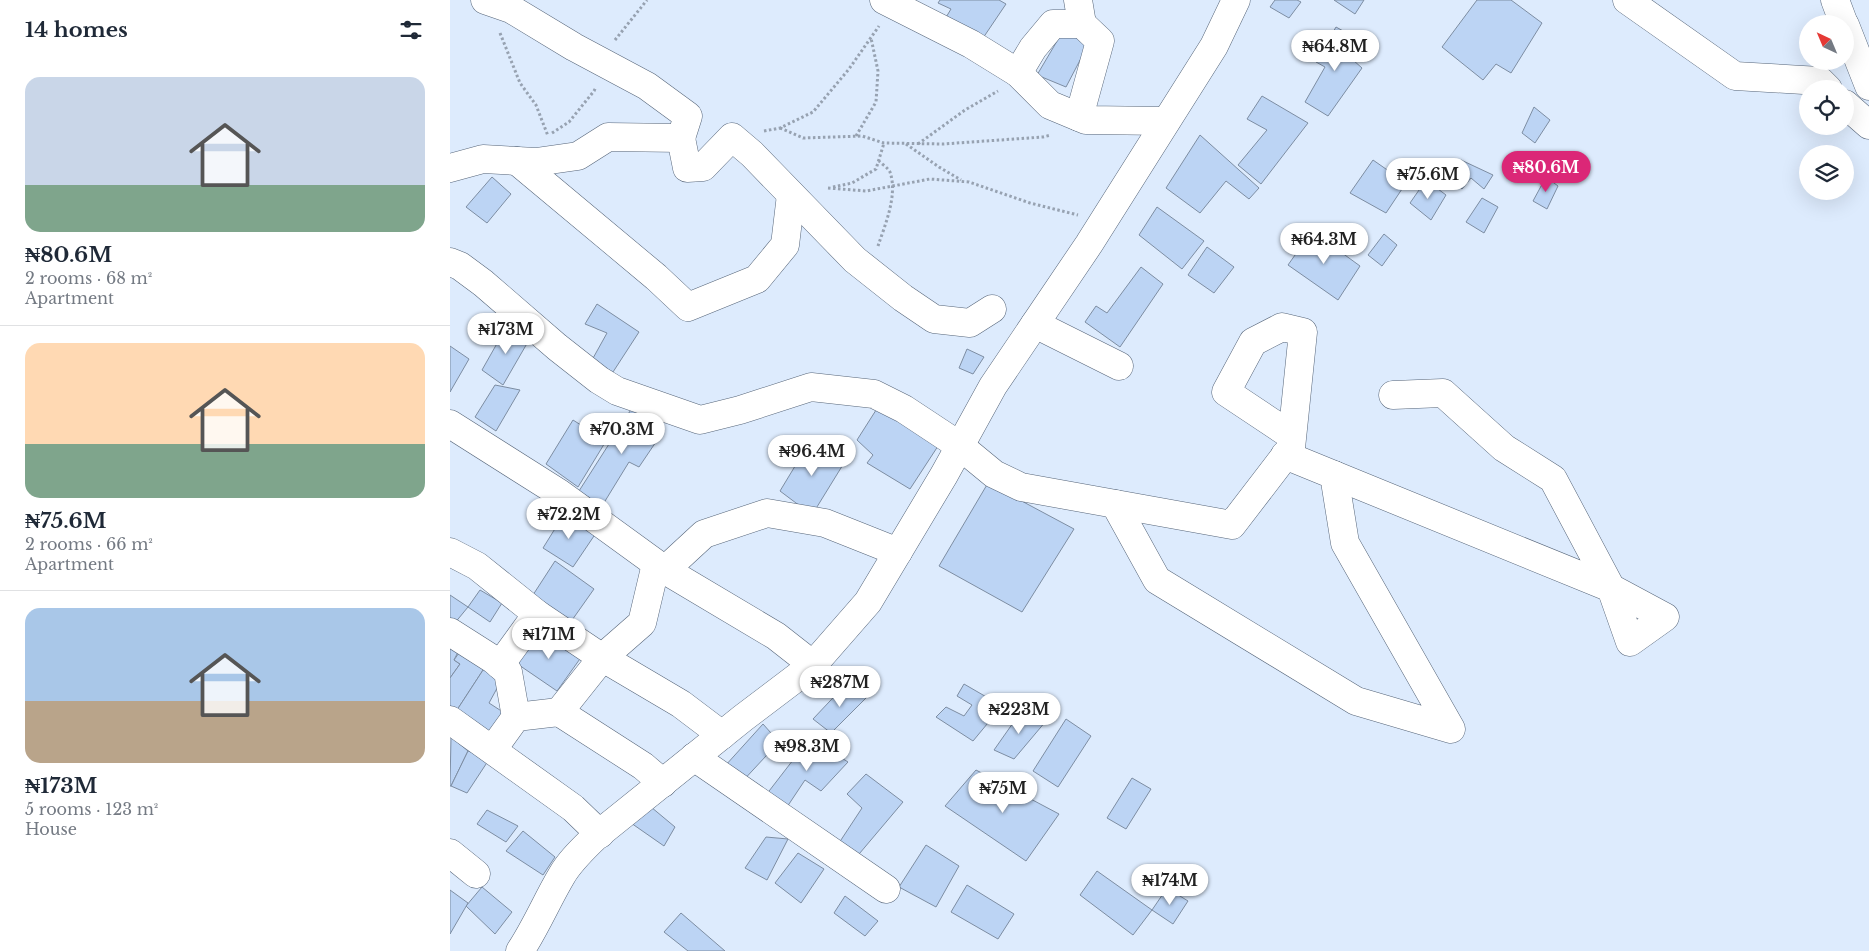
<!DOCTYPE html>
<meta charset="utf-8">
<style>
body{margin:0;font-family:"Libre Baskerville",serif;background:#f6f6f7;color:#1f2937;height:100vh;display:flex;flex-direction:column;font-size:19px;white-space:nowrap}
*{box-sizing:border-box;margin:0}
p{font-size:16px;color:#747a83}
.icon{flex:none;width:28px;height:28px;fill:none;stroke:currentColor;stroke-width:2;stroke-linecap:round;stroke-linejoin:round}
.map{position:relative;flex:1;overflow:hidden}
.panel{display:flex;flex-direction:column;background:#fff;width:450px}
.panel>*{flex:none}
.needle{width:32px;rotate:316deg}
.fabs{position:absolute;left:1349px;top:15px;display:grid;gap:10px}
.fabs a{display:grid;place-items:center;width:55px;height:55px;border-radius:50%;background:#fff;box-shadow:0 5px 20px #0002;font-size:25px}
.price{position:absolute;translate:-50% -42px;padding:0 11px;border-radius:18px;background:#fff;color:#222;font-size:16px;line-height:32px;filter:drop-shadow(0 1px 2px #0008)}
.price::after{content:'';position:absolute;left:50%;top:30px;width:15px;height:11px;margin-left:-8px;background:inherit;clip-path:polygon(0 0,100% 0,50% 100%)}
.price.active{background:#db2777;color:#fff}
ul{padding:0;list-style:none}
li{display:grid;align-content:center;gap:10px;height:265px;padding:0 25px}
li+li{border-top:1px solid #e0e1e3}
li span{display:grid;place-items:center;height:155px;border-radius:15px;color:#555}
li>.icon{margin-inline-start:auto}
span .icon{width:90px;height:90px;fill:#fffc;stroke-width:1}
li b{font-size:21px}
h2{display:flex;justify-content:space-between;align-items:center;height:60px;padding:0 25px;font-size:21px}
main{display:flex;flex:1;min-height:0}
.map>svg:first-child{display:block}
.building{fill:#bcd4f4;stroke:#7d8da2}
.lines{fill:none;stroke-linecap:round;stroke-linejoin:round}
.minor-casing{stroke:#566579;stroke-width:29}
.path{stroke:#97a2b1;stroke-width:3;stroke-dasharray:2.5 2.5;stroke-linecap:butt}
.minor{stroke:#fff;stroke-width:28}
</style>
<main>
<section class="panel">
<h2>14 homes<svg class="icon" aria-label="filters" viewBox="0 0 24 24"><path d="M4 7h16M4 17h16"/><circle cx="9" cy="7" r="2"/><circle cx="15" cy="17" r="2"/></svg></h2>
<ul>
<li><span style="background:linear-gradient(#c9d6e8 70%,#7fa58c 0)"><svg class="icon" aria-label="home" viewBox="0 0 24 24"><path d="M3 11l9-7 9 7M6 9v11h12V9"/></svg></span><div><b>₦80.6M</b><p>2 rooms · 68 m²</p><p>Apartment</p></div></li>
<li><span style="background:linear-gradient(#ffd9b3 65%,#7fa58c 0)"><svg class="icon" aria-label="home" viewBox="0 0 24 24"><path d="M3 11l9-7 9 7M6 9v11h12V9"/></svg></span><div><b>₦75.6M</b><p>2 rooms · 66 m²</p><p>Apartment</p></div></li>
<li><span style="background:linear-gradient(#a9c7e8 60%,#b9a48a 0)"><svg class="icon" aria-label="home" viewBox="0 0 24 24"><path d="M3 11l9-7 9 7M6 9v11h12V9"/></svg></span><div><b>₦173M</b><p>5 rooms · 123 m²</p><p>House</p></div></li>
</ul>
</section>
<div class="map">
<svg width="1419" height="951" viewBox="0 0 1419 951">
<rect width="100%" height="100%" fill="#ddebfd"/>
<g class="building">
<path d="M490,0H549L556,4L531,41L495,19L501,9L488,3Z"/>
<path d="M825,0H847L851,2L839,18L820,7Z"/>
<path d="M884,0H914L905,14Z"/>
<path d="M1027,0H1061L1092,23L1061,73L1046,64L1033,80L992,47Z"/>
<path d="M886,27L911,41L904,51L903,60L912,68L878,116L855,102L875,67L866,62Z"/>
<path d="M613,31L639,43L616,87L587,75Z"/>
<path d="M812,96L858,123L811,184L788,165L817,130L797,119Z"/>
<path d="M1084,107L1100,120L1085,143L1072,133Z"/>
<path d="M750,135L809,188L799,199L776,181L750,213L716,188Z"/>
<path d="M923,160L956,183L936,213L900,193Z"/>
<path d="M1011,160L1043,175L1034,189L1021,178L1012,189L999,178Z"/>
<path d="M42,177L61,194L37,223L16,207Z"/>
<path d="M1096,177L1108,186L1097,209L1083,201Z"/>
<path d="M976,180L996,195L981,220L960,203Z"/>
<path d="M1032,198L1048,207L1034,233L1016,222Z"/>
<path d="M707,207L754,241L732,269L689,235Z"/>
<path d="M862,231L910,266L888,300L838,265Z"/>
<path d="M934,234L947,245L932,266L918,255Z"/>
<path d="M757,247L784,267L764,293L738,275Z"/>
<path d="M691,267L713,284L670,347L635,322L646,306L657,313Z"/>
<path d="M147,304L189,332L163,372L142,360L157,333L135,324Z"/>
<path d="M58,324L79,340L53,385L32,370Z"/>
<path d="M0,346L19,359L0,392Z"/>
<path d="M517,349L534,357L523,374L509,368Z"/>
<path d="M45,385L70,390L46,431L25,417Z"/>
<path d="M428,407L490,443L460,489L417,463L423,455L407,440Z"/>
<path d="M182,408L214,430L189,467L179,462L152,506L129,491Z"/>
<path d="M123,420L156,441L128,487L96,464Z"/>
<path d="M362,438L394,463L362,515L330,491Z"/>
<path d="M538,483L624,529L572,612L489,566Z"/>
<path d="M116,511L146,533L123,567L93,548Z"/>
<path d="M105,561L144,589L120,623L81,598Z"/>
<path d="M30,590L52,603L40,622L18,607Z"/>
<path d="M0,595L18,607L4,624L0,621Z"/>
<path d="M93,630L132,656L107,691L66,663Z"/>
<path d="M0,644L8,652L4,660L10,664L0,678Z"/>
<path d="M11,650L35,667L5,713L0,709V678L10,664L4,660Z"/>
<path d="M35,667L51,681L39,703L56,714L38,736L5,713Z"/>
<path d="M396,684L418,696L381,733L363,719Z"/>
<path d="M514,684L552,706L523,741L486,717L496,707L514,716L522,705L507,696Z"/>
<path d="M570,713L596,721L564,759L544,750Z"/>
<path d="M616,719L641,736L608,787L583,771Z"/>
<path d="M313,724L329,742L290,784L275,766Z"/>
<path d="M1,737L18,751L1,786H0Z"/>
<path d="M360,738L398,762L371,791L355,780L337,807L316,795Z"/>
<path d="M18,751L40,758L17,793L1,786Z"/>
<path d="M526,770L609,814L576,861L495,806Z"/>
<path d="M416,774L453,802L404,860L387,846L412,808L397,794Z"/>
<path d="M682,778L701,789L676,829L657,818Z"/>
<path d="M195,802L225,827L214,846L181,823Z"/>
<path d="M37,810L68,826L56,842L27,824Z"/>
<path d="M73,831L105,857L93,875L56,851Z"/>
<path d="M316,837L338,839L317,880L295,868Z"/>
<path d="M476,845L509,866L486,907L449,887Z"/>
<path d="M348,853L374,869L351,903L325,883Z"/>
<path d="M647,871L702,910L683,935L630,895Z"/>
<path d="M517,885L564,914L548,939L501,912Z"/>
<path d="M32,887L62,912L45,934L16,906Z"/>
<path d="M717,888L738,901L723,924L702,910Z"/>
<path d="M0,890L18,903L0,934Z"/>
<path d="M395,896L428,921L415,936L384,913Z"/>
<path d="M231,913L275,951H238L214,932Z"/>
</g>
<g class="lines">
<g class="minor-casing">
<g id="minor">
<path d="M434,0L521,44L568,73L600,105L636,120L716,121"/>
<path d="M1177,0L1285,76L1370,81L1378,89"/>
<path d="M1385,0L1394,24"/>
<path d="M1395,25L1419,86"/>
<path d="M568,73L583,48L603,24H632L628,0"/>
<path d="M1395,104L1419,125"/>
<path d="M629,117L650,41L632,24"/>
<path d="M231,138L237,168L253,167L282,137L302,154L405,260L453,298L484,319L520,323L542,309"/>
<path d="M67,161L206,277L238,307L307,279L335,245L341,195"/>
<path d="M0,168L33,159L86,162L128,156L158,137L231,138L238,116L197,86L124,47L61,9L35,0"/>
<path d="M0,262L10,266L33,283L107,347L149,380L167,391L250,420L290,410L361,387L424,394L454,409L510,446L544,474L571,487L782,525L841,448L853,332L832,327L803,342L776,392L842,436"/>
<path d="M585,324L669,366"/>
<path d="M0,424L109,493L215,570L326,636L363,665"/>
<path d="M884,475L1161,588L1215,617L1180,642L1161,588L1103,479L1054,448L993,393L943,395"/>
<path d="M665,504L707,580L906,701L1001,729L895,543L884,475L835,455"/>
<path d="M0,552L27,566L87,614L148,655L231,704L272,735"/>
<path d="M206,564L192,623L152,658L109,712L193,766L213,783"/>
<path d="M215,570L254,534L317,513L375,523L448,552"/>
<path d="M0,632L44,660L58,672L66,717"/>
<path d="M50,665L87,614"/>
<path d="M0,720L123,808L150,834"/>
<path d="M43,749L66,717L109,712"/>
<path d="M244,757L436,889"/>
<path d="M0,853L26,874"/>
<path d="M70,951C86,927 97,900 112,875C120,861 133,849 145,837L293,718L363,665L418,602L494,475L543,386L639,244L764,46L786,0"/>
</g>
</g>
<g class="path">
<path d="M50,33L70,83L86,105L98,136"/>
<path d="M165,40L197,0"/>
<path d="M330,128L353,138L412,136L434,143L493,144L593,137L601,135"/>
<path d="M314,131L330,128L363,112L399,69L429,26"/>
<path d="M102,133L119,122L144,91L146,87"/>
<path d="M406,136L426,102L428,71L421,38"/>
<path d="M456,144L489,167L511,180"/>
<path d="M468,144L515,110L548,91"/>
<path d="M383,187L402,183L426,169L434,143"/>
<path d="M378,188L416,191L480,179L519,182L580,203L628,215"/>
<path d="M428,246C435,225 448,195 440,172C438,168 432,164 429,161"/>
</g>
<use href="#minor" class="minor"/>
</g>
</svg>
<div class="fabs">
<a><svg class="needle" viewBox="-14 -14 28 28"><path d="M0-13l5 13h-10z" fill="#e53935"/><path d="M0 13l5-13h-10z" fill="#747a83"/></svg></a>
<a><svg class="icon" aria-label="locate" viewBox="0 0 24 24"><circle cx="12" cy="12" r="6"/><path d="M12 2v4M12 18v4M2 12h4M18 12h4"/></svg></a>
<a><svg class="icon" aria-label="layers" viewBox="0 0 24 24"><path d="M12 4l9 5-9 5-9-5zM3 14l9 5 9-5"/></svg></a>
</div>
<b class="price" style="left:885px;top:72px">₦64.8M</b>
<b class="price active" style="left:1096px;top:193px">₦80.6M</b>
<b class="price" style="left:978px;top:200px">₦75.6M</b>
<b class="price" style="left:874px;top:265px">₦64.3M</b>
<b class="price" style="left:56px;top:355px">₦173M</b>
<b class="price" style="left:172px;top:455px">₦70.3M</b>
<b class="price" style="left:362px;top:477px">₦96.4M</b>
<b class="price" style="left:119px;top:540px">₦72.2M</b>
<b class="price" style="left:99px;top:660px">₦171M</b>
<b class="price" style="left:390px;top:708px">₦287M</b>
<b class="price" style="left:569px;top:735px">₦223M</b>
<b class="price" style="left:357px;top:772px">₦98.3M</b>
<b class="price" style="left:553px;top:814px">₦75M</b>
<b class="price" style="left:720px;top:906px">₦174M</b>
</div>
</main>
